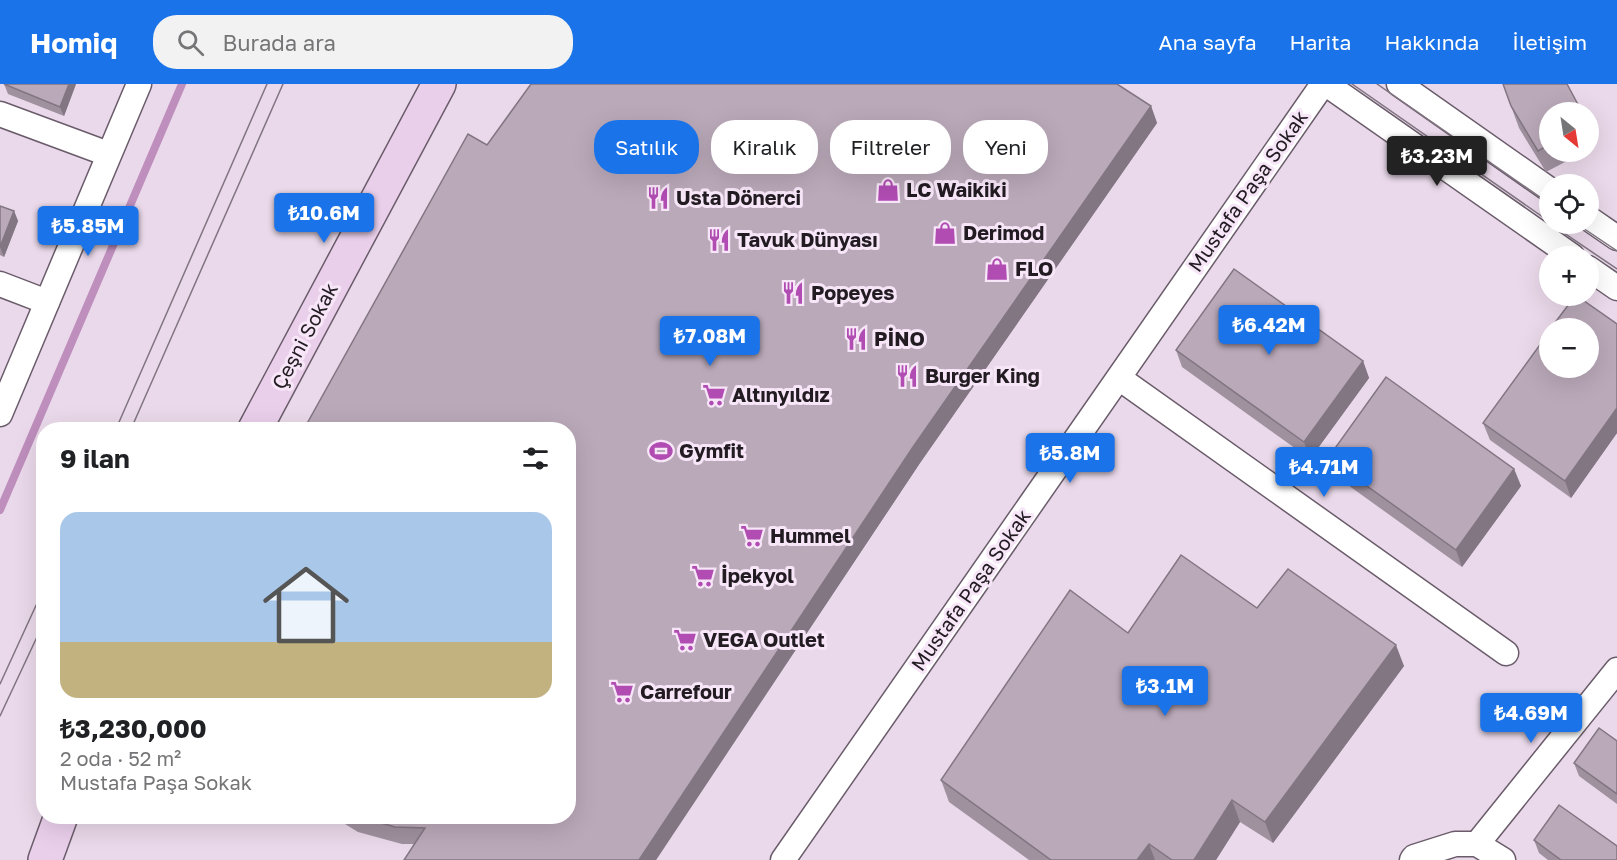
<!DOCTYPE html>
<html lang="tr">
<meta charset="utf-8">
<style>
body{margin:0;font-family:"Golos Text",sans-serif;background:#f2f2f2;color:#202124;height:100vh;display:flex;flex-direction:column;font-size:22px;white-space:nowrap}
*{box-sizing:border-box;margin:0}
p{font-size:20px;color:#757577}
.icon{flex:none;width:33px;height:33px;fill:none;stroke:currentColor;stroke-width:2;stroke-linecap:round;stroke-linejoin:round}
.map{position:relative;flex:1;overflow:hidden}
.panel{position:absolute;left:36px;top:338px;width:540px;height:402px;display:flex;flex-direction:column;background:#fff;border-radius:24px;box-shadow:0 6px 24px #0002}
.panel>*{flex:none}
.top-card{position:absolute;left:594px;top:36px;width:570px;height:54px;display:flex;gap:12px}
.needle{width:39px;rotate:150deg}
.tools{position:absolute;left:1539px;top:18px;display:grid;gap:12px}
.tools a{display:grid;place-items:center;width:60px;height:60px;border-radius:50%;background:#fff;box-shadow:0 6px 24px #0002;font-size:30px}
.price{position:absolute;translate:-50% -51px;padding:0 14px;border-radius:6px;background:#1a73e8;color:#fff;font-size:20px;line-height:39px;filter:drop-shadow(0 2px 3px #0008)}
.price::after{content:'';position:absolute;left:50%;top:36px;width:18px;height:14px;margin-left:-9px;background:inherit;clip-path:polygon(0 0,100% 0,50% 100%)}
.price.current{background:#222;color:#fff}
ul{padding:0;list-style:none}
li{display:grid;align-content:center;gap:12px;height:318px;padding:0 24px}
li span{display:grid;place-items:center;height:186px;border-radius:18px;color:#555}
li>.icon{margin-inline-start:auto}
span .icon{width:108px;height:108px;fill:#fffc;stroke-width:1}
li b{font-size:26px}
h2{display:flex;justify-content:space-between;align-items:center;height:72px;padding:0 24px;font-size:26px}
.pill{padding:0 21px;border-radius:24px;background:#fff;box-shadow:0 6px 24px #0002;font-size:21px;line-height:54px}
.pill.current{background:#1a73e8;color:#fff}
header{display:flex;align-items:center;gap:36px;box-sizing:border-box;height:84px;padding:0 30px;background:#1a73e8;color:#fff}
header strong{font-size:28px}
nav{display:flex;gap:33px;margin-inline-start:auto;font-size:21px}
.search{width:420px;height:54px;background:#f2f2f2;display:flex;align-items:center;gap:15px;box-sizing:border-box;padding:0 21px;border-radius:24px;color:#757577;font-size:22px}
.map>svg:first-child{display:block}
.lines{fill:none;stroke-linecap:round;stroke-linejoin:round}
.stream{stroke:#be8ebd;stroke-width:8}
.street-casing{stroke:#6a5c6a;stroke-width:27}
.secondary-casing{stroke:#6a5c6a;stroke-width:36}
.street{stroke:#fff;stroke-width:24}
.secondary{stroke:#eacfeb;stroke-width:33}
.tram{stroke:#807580;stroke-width:1.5}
.wall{fill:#a0919f}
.shaded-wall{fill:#827682}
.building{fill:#baa9b9;stroke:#827682;stroke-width:1.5}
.labels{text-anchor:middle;stroke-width:6;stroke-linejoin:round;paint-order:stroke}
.poi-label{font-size:20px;font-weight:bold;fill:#221c22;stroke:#f7e6f7;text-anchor:start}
.street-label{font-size:20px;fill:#221c22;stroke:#f7e6f7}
</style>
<header>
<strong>Homiq</strong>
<div class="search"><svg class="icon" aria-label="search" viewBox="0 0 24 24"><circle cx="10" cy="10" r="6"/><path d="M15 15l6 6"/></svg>Burada ara</div>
<nav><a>Ana sayfa</a><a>Harita</a><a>Hakkında</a><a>İletişim</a></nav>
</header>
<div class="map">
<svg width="1617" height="776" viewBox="0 0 1617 776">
<rect width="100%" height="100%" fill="#ead9ea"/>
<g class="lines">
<path class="stream" d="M0,426L182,0"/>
<g class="street-casing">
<g id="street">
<path d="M1326,0L1572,172"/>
<path d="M1399,0L1550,106"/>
<path d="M0,30L108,70"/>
<path d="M1588,134L1617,154"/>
<path d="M1588,184L1617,204"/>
<path d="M0,200L47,218"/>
<path d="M1119,294L1506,569"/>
<path d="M0,330L139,0"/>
<path d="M1477,760L1617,586"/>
<path d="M783,776L1323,0"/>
<path d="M1412,776L1414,773L1455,760H1477L1503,776"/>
</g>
</g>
<g class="secondary-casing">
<g id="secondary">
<path d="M255,345L439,0"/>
<path d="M45,776L61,732"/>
</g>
</g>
<use href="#street" class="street"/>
<use href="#secondary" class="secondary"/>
<g class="tram">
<path d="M1352,0L1550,138"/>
<path d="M1377,0L1550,120"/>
<path d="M1551,140L1617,185"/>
<path d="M1577,140L1617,167"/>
<path d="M116,345L267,0"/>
<path d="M131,345L283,0"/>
<path d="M0,600L44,504"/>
<path d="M0,632L44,538"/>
</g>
</g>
<g class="wall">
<path d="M4,0H76L64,32L8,10Z"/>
<path d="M1503,0L1550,28V68H1584L1546,88L1519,44Z"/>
<path d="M1121,2L1151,22L1157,39L920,379L656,776H404L414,760H402L358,748L332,732H568L487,61Z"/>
<path d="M1588,41L1596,61L1588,65Z"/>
<path d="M0,122L14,127L18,137L4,173L0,171Z"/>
<path d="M1617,240V349L1571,414L1490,356L1483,339Z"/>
<path d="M1176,266L1363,277L1369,294L1310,375L1182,283Z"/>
<path d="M1328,374L1514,385L1521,402L1462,483L1334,391Z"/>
<path d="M1257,524L1404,582L1273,759L1240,738L1216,776H1029L949,718L941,696L1128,549Z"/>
<path d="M1617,657V720L1579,692L1574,679Z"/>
<path d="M1534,756L1617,776H1548L1539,769Z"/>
</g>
<g class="shaded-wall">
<path d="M69,0H76L64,32L60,23Z"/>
<path d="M1151,22L1157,39L920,379L656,776H639L913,363Z"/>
<path d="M14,127L18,137L4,173L0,163Z"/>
<path d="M1363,277L1369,294L1310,375L1304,358Z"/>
<path d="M1617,324V349L1571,414L1565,397Z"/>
<path d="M1514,385L1521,402L1462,483L1456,466Z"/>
<path d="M1396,561L1404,582L1273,759L1265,738Z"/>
<path d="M1232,716L1240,738L1216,776H1194Z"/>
<path d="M1149,760L1155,776H1137Z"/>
</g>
<g class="building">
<path d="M4,0H69L60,23Z"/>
<path d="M531,0H1117L1151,22L913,363L639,776H404L425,744L395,743L356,732H568V345H304L468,50L487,61Z"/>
<path d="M1503,0H1567L1582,28H1550V60L1538,67L1511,22Z"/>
<path d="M0,122L14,127L0,163Z"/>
<path d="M1234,185L1363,277L1304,358L1176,266Z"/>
<path d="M1575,212H1577L1617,240V324L1565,397L1483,339L1550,247V284H1588V244H1551Z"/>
<path d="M1386,293L1514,385L1456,466L1328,374Z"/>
<path d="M1181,471L1257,524L1288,485L1396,561L1265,738L1232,716L1194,776H1172L1149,760L1137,776H1051L941,696L1070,506L1128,549Z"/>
<path d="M1599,644L1617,657V710L1574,679Z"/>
<path d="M1559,721L1617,762V776H1561L1534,756Z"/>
</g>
<defs>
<g id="shop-bare" transform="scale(1.8)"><path d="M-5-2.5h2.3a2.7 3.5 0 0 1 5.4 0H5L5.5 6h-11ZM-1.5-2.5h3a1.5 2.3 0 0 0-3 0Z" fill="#b04cb2" stroke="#f7e6f7" stroke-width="2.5" paint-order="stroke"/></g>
<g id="restaurant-bare" transform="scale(1.8)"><path d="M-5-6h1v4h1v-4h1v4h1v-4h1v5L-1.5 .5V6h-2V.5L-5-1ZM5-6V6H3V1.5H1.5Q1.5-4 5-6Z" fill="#b04cb2" stroke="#f7e6f7" stroke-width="2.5" paint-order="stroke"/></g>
<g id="supermarket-bare" transform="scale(1.8)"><path d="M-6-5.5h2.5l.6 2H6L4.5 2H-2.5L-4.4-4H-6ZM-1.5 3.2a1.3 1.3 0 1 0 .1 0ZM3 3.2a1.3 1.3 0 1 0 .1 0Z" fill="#b04cb2" stroke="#f7e6f7" stroke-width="2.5" paint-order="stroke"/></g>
<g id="stadium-bare" transform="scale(1.8)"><path d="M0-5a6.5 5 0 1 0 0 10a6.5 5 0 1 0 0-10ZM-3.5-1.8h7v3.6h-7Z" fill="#b04cb2" stroke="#f7e6f7" stroke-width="2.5" paint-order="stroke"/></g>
</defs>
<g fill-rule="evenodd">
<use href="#shop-bare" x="888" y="106"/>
<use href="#restaurant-bare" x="658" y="114"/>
<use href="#shop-bare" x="945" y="149"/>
<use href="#restaurant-bare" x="719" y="156"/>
<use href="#shop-bare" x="997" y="185"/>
<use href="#restaurant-bare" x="793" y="209"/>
<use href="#restaurant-bare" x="856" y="255"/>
<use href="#restaurant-bare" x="907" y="292"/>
<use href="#supermarket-bare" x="714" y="311"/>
<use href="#stadium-bare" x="661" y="367"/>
<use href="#supermarket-bare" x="752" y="452"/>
<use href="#supermarket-bare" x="703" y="492"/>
<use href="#supermarket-bare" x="685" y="556"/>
<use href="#supermarket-bare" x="622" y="608"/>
</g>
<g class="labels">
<g class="poi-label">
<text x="906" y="113">LC Waikiki</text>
<text x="676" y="121">Usta Dönerci</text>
<text x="963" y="156">Derimod</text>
<text x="737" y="163">Tavuk Dünyası</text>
<text x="1015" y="192">FLO</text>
<text x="811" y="216">Popeyes</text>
<text x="874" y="262">PİNO</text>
<text x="925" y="299">Burger King</text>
<text x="732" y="318">Altınyıldız</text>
<text x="679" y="374">Gymfit</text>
<text x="770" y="459">Hummel</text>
<text x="721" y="499">İpekyol</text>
<text x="703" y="563">VEGA Outlet</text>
<text x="640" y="615">Carrefour</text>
</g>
<g class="street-label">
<text transform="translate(1248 107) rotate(-55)" y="7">Mustafa Paşa Sokak</text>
<text transform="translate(305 252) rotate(-62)" y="7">Çeşni Sokak</text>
<text transform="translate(971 506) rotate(-55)" y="7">Mustafa Paşa Sokak</text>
</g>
</g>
</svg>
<div class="tools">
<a><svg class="needle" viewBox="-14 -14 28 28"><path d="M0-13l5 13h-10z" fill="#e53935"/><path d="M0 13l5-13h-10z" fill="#757577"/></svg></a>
<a><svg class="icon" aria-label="locate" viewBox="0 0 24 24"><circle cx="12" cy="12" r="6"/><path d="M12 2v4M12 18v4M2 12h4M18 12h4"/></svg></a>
<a>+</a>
<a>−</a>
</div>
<b class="price current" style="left:1437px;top:103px">₺3.23M</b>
<b class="price" style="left:324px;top:160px">₺10.6M</b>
<b class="price" style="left:88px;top:173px">₺5.85M</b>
<b class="price" style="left:1269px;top:272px">₺6.42M</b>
<b class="price" style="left:710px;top:283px">₺7.08M</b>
<b class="price" style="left:1070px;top:400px">₺5.8M</b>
<b class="price" style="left:1324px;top:414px">₺4.71M</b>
<b class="price" style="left:1165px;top:633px">₺3.1M</b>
<b class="price" style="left:1531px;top:660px">₺4.69M</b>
<div class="top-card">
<a class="pill current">Satılık</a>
<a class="pill">Kiralık</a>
<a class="pill">Filtreler</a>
<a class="pill">Yeni</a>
</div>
<section class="panel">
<h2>9 ilan<svg class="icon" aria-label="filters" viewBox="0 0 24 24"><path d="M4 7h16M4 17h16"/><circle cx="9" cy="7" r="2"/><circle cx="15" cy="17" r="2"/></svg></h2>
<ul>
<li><span style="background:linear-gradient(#a9c7e8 70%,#c2b280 0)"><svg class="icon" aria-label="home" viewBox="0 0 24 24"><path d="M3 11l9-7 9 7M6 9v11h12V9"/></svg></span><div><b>₺3,230,000</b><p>2 oda · 52 m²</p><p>Mustafa Paşa Sokak</p></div></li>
</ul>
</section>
</div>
